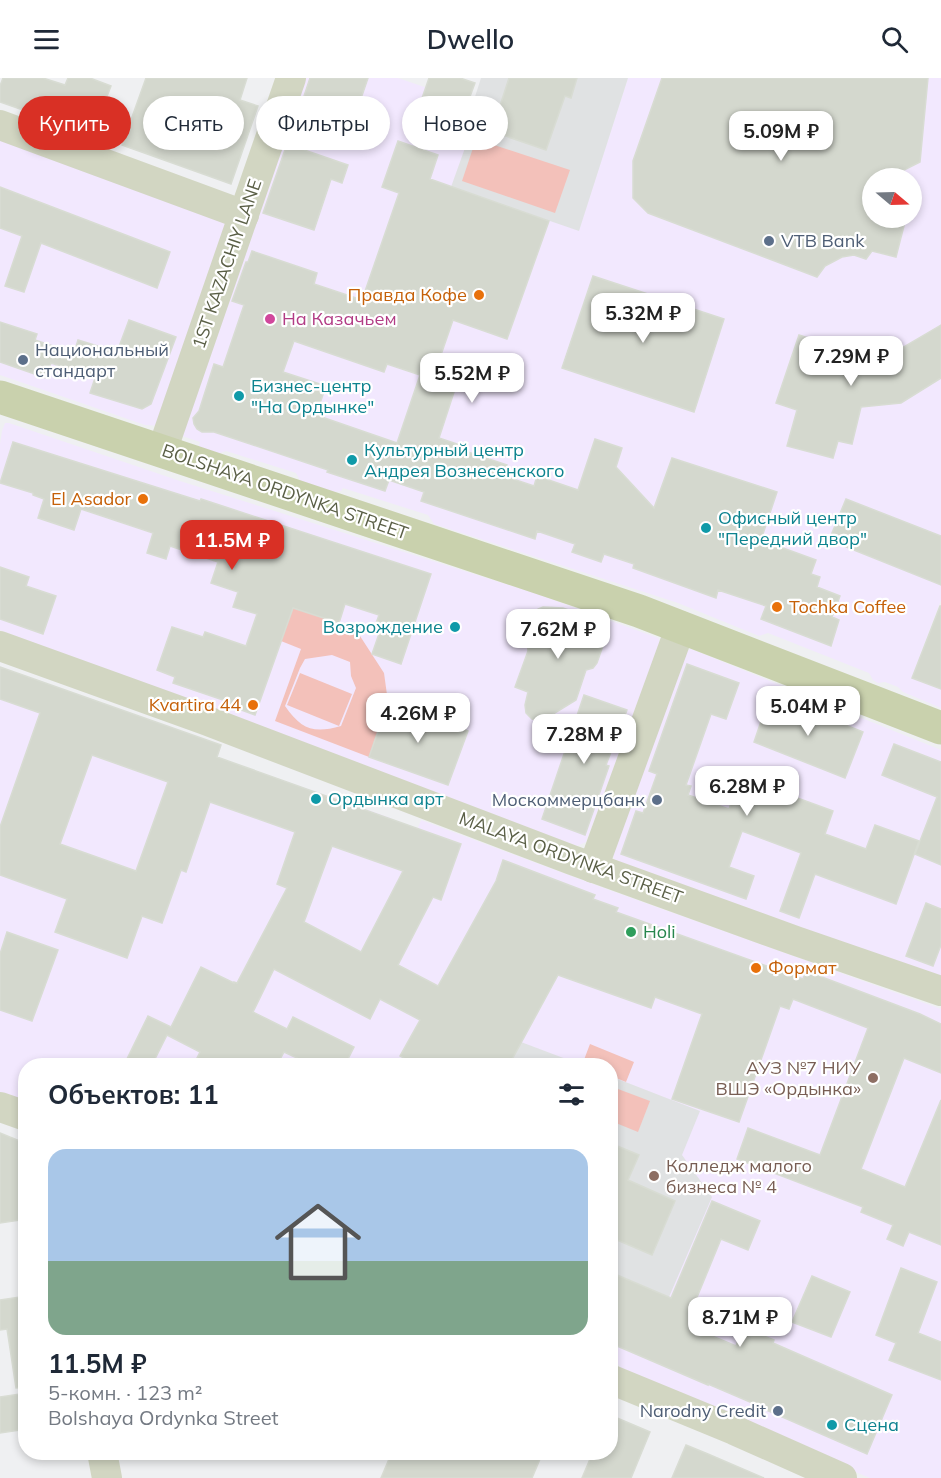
<!DOCTYPE html>
<html lang="ru">
<meta charset="utf-8">
<style>
body{margin:0;font-family:Mulish,sans-serif;background:#f2f2f3;color:#1f2937;height:100vh;display:flex;flex-direction:column;font-size:22px;white-space:nowrap}
*{box-sizing:border-box;margin:0}
p{font-size:20px;color:#747a83}
.icon{flex:none;width:33px;height:33px;fill:none;stroke:currentColor;stroke-width:2;stroke-linecap:round;stroke-linejoin:round}
.map{position:relative;flex:1;overflow:hidden}
.panel{position:absolute;left:18px;top:980px;width:600px;height:402px;display:flex;flex-direction:column;background:#fff;border-radius:24px;box-shadow:0 3px 9px #0003}
.panel>*{flex:none}
.guide{position:absolute;left:18px;top:18px;width:600px;height:54px;display:flex;gap:12px}
.needle{width:39px;rotate:109deg}
.tools{position:absolute;left:862px;top:90px;display:grid;gap:12px}
.tools a{display:grid;place-items:center;width:60px;height:60px;border-radius:50%;background:#fff;box-shadow:0 3px 9px #0003;font-size:30px}
.price{position:absolute;translate:-50% -51px;padding:0 14px;border-radius:12px;background:#fff;color:#222;font-size:20px;line-height:39px;filter:drop-shadow(0 2px 3px #0008)}
.price::after{content:'';position:absolute;left:50%;top:36px;width:18px;height:14px;margin-left:-9px;background:inherit;clip-path:polygon(0 0,100% 0,50% 100%)}
.price.selected{background:#d93025;color:#fff}
ul{padding:0;list-style:none}
li{display:grid;align-content:center;gap:12px;height:318px;padding:0 30px}
li+li{border-top:2px solid #e0e1e3}
li span{display:grid;place-items:center;height:186px;border-radius:18px;color:#555}
li>.icon{margin-inline-start:auto}
span .icon{width:108px;height:108px;fill:#fffc;stroke-width:1}
li b{font-size:26px}
h2{display:flex;justify-content:space-between;align-items:center;height:72px;padding:0 30px;font-size:26px}
.tag{padding:0 21px;border-radius:27px;background:#fff;box-shadow:0 3px 9px #0003;font-size:21px;line-height:54px}
.tag.selected{background:#d93025;color:#fff}
header{display:flex;justify-content:space-between;align-items:center;height:78px;padding:0 30px;background:#fff;font-size:27px;font-weight:600}
.map>svg:first-child{display:block}
.commercial{fill:#f2e8fe;fill-rule:evenodd}
.education{fill:#e0e2e3}
.green{fill:#f3c1ba;fill-rule:evenodd}
.building{fill:#d4d8ce;stroke:#d8dcd3;stroke-width:1.5;fill-rule:evenodd}
.lines{fill:none;stroke-linecap:round;stroke-linejoin:round}
.minor{stroke:#d2d6c2;stroke-width:30}
.major{stroke:#c9d1ad;stroke-width:33}
.service-dot{fill:#5c6f8a;stroke:#fff;stroke-width:2}
.food-dot{fill:#e8710a;stroke:#fff;stroke-width:2}
.hotel-dot{fill:#d1479c;stroke:#fff;stroke-width:2}
.culture-dot{fill:#0f9aa8;stroke:#fff;stroke-width:2}
.leisure-dot{fill:#2e9e5b;stroke:#fff;stroke-width:2}
.education-dot{fill:#8d6e63;stroke:#fff;stroke-width:2}
.labels{text-anchor:middle;stroke-width:4.5;stroke-linejoin:round;paint-order:stroke}
.service-label{font-size:18px;fill:#4e5e75;stroke:#fff;text-anchor:start}
.street-label{font-size:18px;fill:#5a5f46;stroke:#fff}
.food-label{font-size:18px;fill:#c56008;stroke:#fff;text-anchor:end}
.hotel-label{font-size:18px;fill:#b23c85;stroke:#fff;text-anchor:start}
.culture-label{font-size:18px;fill:#0d838f;stroke:#fff;text-anchor:start}
.leisure-label{font-size:18px;fill:#27864d;stroke:#fff;text-anchor:start}
.education-label{font-size:18px;fill:#785e54;stroke:#fff;text-anchor:end}
</style>
<header><svg class="icon" aria-label="menu" viewBox="0 0 24 24"><path d="M4 6h16M4 12h16M4 18h16"/></svg>Dwello<svg class="icon" aria-label="search" viewBox="0 0 24 24"><circle cx="10" cy="10" r="6"/><path d="M15 15l6 6"/></svg></header>
<div class="map">
<svg width="941" height="1400" viewBox="0 0 941 1400">
<rect width="100%" height="100%" fill="#eff0f2"/>
<g class="commercial">
<path d="M299,0H398L480,28L452,109L579,152L628,0H941V522L912,599L941,611V630L903,614L898,609L885,604L878,605L873,602L869,595L768,555L759,558L678,525L434,446L428,437L343,410L341,413L334,414L301,404L296,395L226,373L215,377L198,371L200,364L182,358ZM873,100H912V140H873Z"/>
<path d="M0,61L229,146L164,348L145,347L0,297Z"/>
<path d="M5,345H9L180,403L540,517L658,560L660,564L586,764L577,768L0,552V366L2,353Z"/>
<path d="M691,571L941,672V900L617,785L614,781L613,777L687,573Z"/>
<path d="M0,589L221,667L217,679L391,740L389,746L409,753L411,748L418,750L421,742L609,812L941,931V1400H870L622,1296L619,1287L611,1283L610,987H26L25,1028L0,1019Z"/>
</g>
<g class="education">
<path d="M481,0H628L579,153L451,109L480,28L473,25Z"/>
<path d="M521,964L582,987H509Z"/>
<path d="M610,998L700,1033L682,1077L712,1119L669,1219L611,1194Z"/>
</g>
<g class="green">
<path d="M476,61L570,92L555,135L462,103Z"/>
<path d="M291,529L339,545L360,558L384,595L388,624L369,679L275,643L301,571L281,563L287,547ZM332,577L350,584L351,598L356,610L341,648C313,656 301,651 285,628L300,590L305,581Z"/>
<path d="M300,595L352,616L339,648L287,627Z"/>
<path d="M590,966L634,984L626,1004L611,998L610,987H582Z"/>
<path d="M610,1008L650,1023L638,1054L611,1043Z"/>
</g>
<g class="building">
<path d="M3,0H43L65,7L68,0H90L111,8L98,42L86,37L80,52L0,24V8Z"/>
<path d="M146,0H247L240,22L258,28L231,106L122,67Z"/>
<path d="M310,0H368L354,41L302,24Z"/>
<path d="M429,0H460L475,5L468,24L498,34L509,0H577L571,20L565,18L546,72L491,53L493,50L420,26Z"/>
<path d="M662,0H928L920,84L900,94L896,100H873V140H906L896,179L872,173L866,181L854,177L842,179L825,188L817,199L648,135L633,120V83Z"/>
<path d="M398,63L438,77L430,101L549,143L507,261L453,242L433,300L456,308L439,360L466,369L465,373L507,387L504,398L534,408L537,398L578,412L595,361L622,370L616,389L654,430L672,380L777,414L761,462L816,482L811,496L820,499L817,509L840,518L832,539L839,542L831,568L761,541L766,528L718,512L716,520L633,490L634,486L604,476L601,484L572,474L575,466L537,453L535,461L421,423L424,414L389,402L385,413L327,394L328,392L214,354H202L197,351L194,346L193,340L199,333L214,286L223,289L244,227L232,223L246,184H248L252,173L317,195L314,206L362,222L399,115L382,109ZM294,263L384,294L387,286L420,297L397,365L316,337L326,308L283,294Z"/>
<path d="M287,66L348,87L342,105L331,101L314,152L263,135Z"/>
<path d="M0,109L170,174L157,210L41,165L24,214L5,208L22,158L0,150Z"/>
<path d="M593,198L724,241L694,334L562,290Z"/>
<path d="M129,242L176,259L151,326L142,331L90,315L95,300L51,285L46,300L0,284V244L37,256L35,262L74,275L78,262L117,274Z"/>
<path d="M941,247V300L901,325L861,329L852,366L838,363L833,380L787,368L797,332L776,325L799,257L880,283Z"/>
<path d="M13,364L200,423L201,421L431,496L401,586L372,576L381,550L375,548L379,537L345,526L339,545L293,530L255,637L225,626L226,623L173,605L175,599L157,592L172,549L203,559L205,554L246,568L257,536L233,529L238,514L211,505L218,484L170,468L166,481L147,475L153,455L81,431L74,452L38,440L44,421L33,417V415L0,405Z"/>
<path d="M846,421L941,458V507L829,462Z"/>
<path d="M0,489L29,499L26,508L56,518L43,556L0,541Z"/>
<path d="M940,528H941V611L912,600Z"/>
<path d="M543,529L563,530L588,539L604,551L607,556L597,585L593,590L586,592L576,622L545,641L540,643L532,641L526,635L525,627L528,614L515,609L528,573L527,560L538,531Z"/>
<path d="M687,586L739,605L726,641L711,636L686,707L691,708L688,717L729,731L740,699L833,733L825,756L866,771L875,747L919,763L896,826L815,796L799,840L780,833L801,775L742,753L729,789L754,798L746,821L621,776L636,733L643,735L657,696L649,693Z"/>
<path d="M0,589L221,667L217,679L461,766L441,822L433,819L398,887L438,908L496,803L503,782L595,817L593,821L618,830L616,834L803,901L806,893L920,936L941,946V995L904,980L861,1091L905,1109L941,1022V1167L909,1154L903,1168L887,1161L893,1147L861,1134L863,1129L737,1081L748,1050L820,1077L868,950L793,921L789,931L780,928L739,1044L672,1021L702,936L655,919L651,930L558,897L509,987H416L400,978L420,942L380,921L370,941L274,891L253,934L287,951L293,939L354,969L345,987H312L284,974L277,987H207L196,982L200,974L167,957L152,987H124L148,938L171,949L201,889L234,905V904L237,905L287,810L277,806L295,754L210,724L186,794L181,792L162,845L142,838L127,880L55,854L67,821L0,797V749L40,635L0,621ZM92,677L168,704L136,793L60,766ZM332,768L403,793L361,874L304,844Z"/>
<path d="M584,617L627,632L606,687L609,688L585,757L542,741Z"/>
<path d="M770,617L863,654L845,700L754,664Z"/>
<path d="M388,624L468,653L448,707L369,679Z"/>
<path d="M894,666L941,684V787L915,776L937,719L882,697Z"/>
<path d="M926,825L941,831V867L933,888L906,878Z"/>
<path d="M7,854L58,872L32,943L0,932V876Z"/>
<path d="M0,1055L20,1063L26,1071V1141L0,1145Z"/>
<path d="M610,1065L639,1077L628,1102L675,1123L652,1177L610,1159Z"/>
<path d="M712,1123L760,1143L748,1172L721,1161L693,1229L705,1234L698,1252L736,1268L743,1250L774,1262L773,1265L892,1317L867,1376L757,1328V1327L708,1306V1307L610,1265V1194L671,1220Z"/>
<path d="M901,1190L937,1204L918,1255L941,1264V1302L889,1282L896,1265L876,1257Z"/>
<path d="M812,1198L850,1214L831,1259L792,1244Z"/>
<path d="M26,1218V1309L16,1310L7,1251L0,1252V1222Z"/>
<path d="M26,1315V1351L0,1355V1319Z"/>
<path d="M610,1337L650,1354L631,1400H582L593,1374H610Z"/>
<path d="M686,1367L708,1376L764,1400H672Z"/>
<path d="M392,1374H543L532,1400H381Z"/>
</g>
<g class="lines">
<g class="minor">
<path d="M0,47L244,137"/>
<path d="M162,373L291,0"/>
<path d="M0,568L205,642L572,782L796,863L941,913"/>
<path d="M593,790L681,548"/>
<path d="M0,1029L26,1038"/>
<path d="M610,1301L734,1352L842,1400"/>
<path d="M102,1374L107,1400"/>
</g>
<path class="major" d="M0,319L639,533L941,650"/>
</g>
<g class="service-dot">
<circle cx="769" cy="163" r="6"/>
<circle cx="23" cy="282" r="6"/>
<circle cx="657" cy="722" r="6"/>
<circle cx="778" cy="1333" r="6"/>
</g>
<g class="food-dot">
<circle cx="479" cy="217" r="6"/>
<circle cx="143" cy="421" r="6"/>
<circle cx="777" cy="529" r="6"/>
<circle cx="253" cy="627" r="6"/>
<circle cx="756" cy="890" r="6"/>
</g>
<circle class="hotel-dot" cx="270" cy="241" r="6"/>
<g class="culture-dot">
<circle cx="239" cy="318" r="6"/>
<circle cx="352" cy="382" r="6"/>
<circle cx="706" cy="450" r="6"/>
<circle cx="455" cy="549" r="6"/>
<circle cx="316" cy="721" r="6"/>
<circle cx="832" cy="1347" r="6"/>
</g>
<circle class="leisure-dot" cx="631" cy="854" r="6"/>
<g class="education-dot">
<circle cx="873" cy="1000" r="6"/>
<circle cx="654" cy="1098" r="6"/>
</g>
<g class="labels">
<g class="service-label">
<text x="781" y="169">VTB Bank</text>
<text x="35" y="278">Национальный<tspan x="35" dy="21">стандарт</tspan></text>
<text x="645" y="728" text-anchor="end">Москоммерцбанк</text>
<text x="766" y="1339" text-anchor="end">Narodny Credit</text>
</g>
<g class="street-label">
<text transform="translate(227 186) rotate(-71)" y="6">1ST KAZACHIY LANE</text>
<text transform="translate(285 414) rotate(19)" y="6">BOLSHAYA ORDYNKA STREET</text>
<text transform="translate(571 780) rotate(20)" y="6">MALAYA ORDYNKA STREET</text>
</g>
<g class="food-label">
<text x="467" y="223">Правда Кофе</text>
<text x="131" y="427">El Asador</text>
<text x="789" y="535" text-anchor="start">Tochka Coffee</text>
<text x="241" y="633">Kvartira 44</text>
<text x="768" y="896" text-anchor="start">Формат</text>
</g>
<g class="hotel-label">
<text x="282" y="247">На Казачьем</text>
</g>
<g class="culture-label">
<text x="251" y="314">Бизнес-центр<tspan x="251" dy="21">"На Ордынке"</tspan></text>
<text x="364" y="378">Культурный центр<tspan x="364" dy="21">Андрея Вознесенского</tspan></text>
<text x="718" y="446">Офисный центр<tspan x="718" dy="21">"Передний двор"</tspan></text>
<text x="443" y="555" text-anchor="end">Возрождение</text>
<text x="328" y="727">Ордынка арт</text>
<text x="844" y="1353">Сцена</text>
</g>
<g class="leisure-label">
<text x="643" y="860">Holi</text>
</g>
<g class="education-label">
<text x="861" y="996">АУЗ №7 НИУ<tspan x="861" dy="21">ВШЭ «Ордынка»</tspan></text>
<text x="666" y="1094" text-anchor="start">Колледж малого<tspan x="666" dy="21">бизнеса № 4</tspan></text>
</g>
</g>
</svg>
<div class="tools">
<a><svg class="needle" viewBox="-14 -14 28 28"><path d="M0-13l5 13h-10z" fill="#e53935"/><path d="M0 13l5-13h-10z" fill="#747a83"/></svg></a>
</div>
<b class="price" style="left:781px;top:84px">5.09M ₽</b>
<b class="price" style="left:643px;top:266px">5.32M ₽</b>
<b class="price" style="left:851px;top:309px">7.29M ₽</b>
<b class="price" style="left:472px;top:326px">5.52M ₽</b>
<b class="price selected" style="left:232px;top:493px">11.5M ₽</b>
<b class="price" style="left:558px;top:582px">7.62M ₽</b>
<b class="price" style="left:808px;top:659px">5.04M ₽</b>
<b class="price" style="left:418px;top:666px">4.26M ₽</b>
<b class="price" style="left:584px;top:687px">7.28M ₽</b>
<b class="price" style="left:747px;top:739px">6.28M ₽</b>
<b class="price" style="left:740px;top:1270px">8.71M ₽</b>
<div class="guide">
<a class="tag selected">Купить</a>
<a class="tag">Снять</a>
<a class="tag">Фильтры</a>
<a class="tag">Новое</a>
</div>
<section class="panel">
<h2>Объектов: 11<svg class="icon" aria-label="filters" viewBox="0 0 24 24"><path d="M4 7h16M4 17h16"/><circle cx="9" cy="7" r="2"/><circle cx="15" cy="17" r="2"/></svg></h2>
<ul>
<li><span style="background:linear-gradient(#a9c7e8 60%,#7fa58c 0)"><svg class="icon" aria-label="home" viewBox="0 0 24 24"><path d="M3 11l9-7 9 7M6 9v11h12V9"/></svg></span><div><b>11.5M ₽</b><p>5-комн. · 123 m²</p><p>Bolshaya Ordynka Street</p></div></li>
</ul>
</section>
</div>
